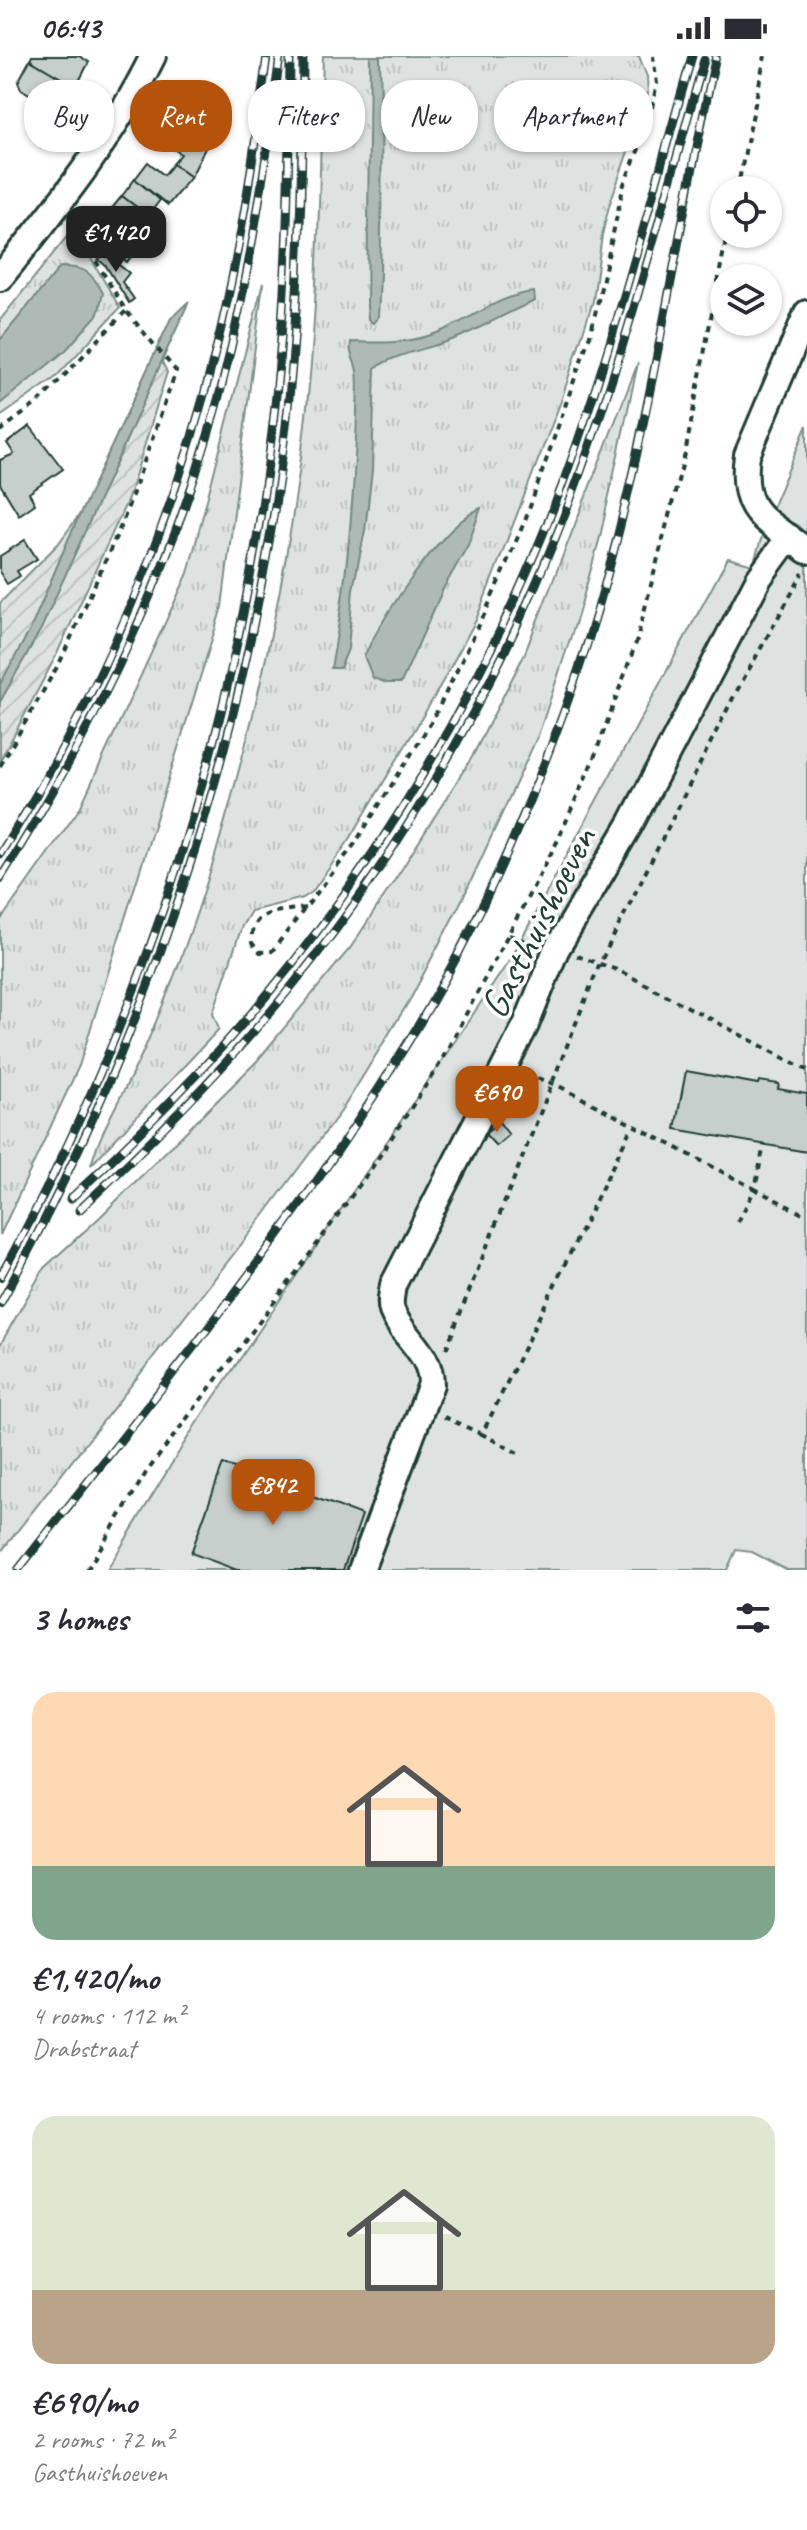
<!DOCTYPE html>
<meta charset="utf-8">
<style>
body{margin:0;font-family:Caveat,sans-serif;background:#f7f7f7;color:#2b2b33;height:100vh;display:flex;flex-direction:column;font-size:30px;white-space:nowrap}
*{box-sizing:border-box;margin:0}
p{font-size:26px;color:#7c7c81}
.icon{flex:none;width:44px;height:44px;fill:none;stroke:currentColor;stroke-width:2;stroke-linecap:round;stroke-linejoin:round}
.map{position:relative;height:1514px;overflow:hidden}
.details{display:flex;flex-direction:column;background:#fff;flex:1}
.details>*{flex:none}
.hud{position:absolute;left:24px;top:24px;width:760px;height:72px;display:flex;gap:16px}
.fabs{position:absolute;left:710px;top:120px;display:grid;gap:16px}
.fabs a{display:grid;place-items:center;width:72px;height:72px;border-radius:50%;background:#fff;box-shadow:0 2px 6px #0004;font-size:40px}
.price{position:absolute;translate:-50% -68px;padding:0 18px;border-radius:16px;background:#b45309;color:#fff;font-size:26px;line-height:52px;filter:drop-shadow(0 2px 4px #0008)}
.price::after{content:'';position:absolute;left:50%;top:48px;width:24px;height:18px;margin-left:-12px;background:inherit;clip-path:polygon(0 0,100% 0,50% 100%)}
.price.current{background:#222;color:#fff}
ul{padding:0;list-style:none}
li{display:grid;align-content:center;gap:16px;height:424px;padding:0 32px}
li span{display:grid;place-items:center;height:248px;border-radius:24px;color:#555}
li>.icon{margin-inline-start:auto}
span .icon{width:144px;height:144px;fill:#fffc;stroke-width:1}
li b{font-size:34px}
h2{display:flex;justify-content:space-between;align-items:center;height:96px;padding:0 32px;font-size:34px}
.chip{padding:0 28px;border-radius:32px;background:#fff;box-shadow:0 2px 6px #0004;font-size:28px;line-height:72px}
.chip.current{background:#b45309;color:#fff}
.status{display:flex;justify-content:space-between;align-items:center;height:56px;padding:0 40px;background:#fff;direction:ltr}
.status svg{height:22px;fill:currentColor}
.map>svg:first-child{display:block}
.grass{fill:url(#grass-tufts);stroke:#7e908b;stroke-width:2}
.garden{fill:url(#garden-furrows);stroke:#7e908b;stroke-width:2}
.pitch{fill:#dee3e2;stroke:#7e908b;stroke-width:2}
.water{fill:#afbab7;stroke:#758883;stroke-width:2}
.building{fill:#c7cfcc;stroke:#1f3d34;stroke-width:2}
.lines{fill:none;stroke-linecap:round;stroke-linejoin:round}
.street-casing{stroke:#1f3d34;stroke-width:30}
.path{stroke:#1f3d34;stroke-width:4;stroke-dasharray:6 6;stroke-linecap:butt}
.street{stroke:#fff;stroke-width:24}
.rail-casing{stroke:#1f3d34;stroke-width:9}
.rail{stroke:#fff;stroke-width:6;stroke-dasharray:18;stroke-linecap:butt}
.labels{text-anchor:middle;stroke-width:7;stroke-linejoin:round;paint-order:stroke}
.street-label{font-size:40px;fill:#1f3d34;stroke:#fff}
</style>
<div class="status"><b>06:43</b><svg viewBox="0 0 49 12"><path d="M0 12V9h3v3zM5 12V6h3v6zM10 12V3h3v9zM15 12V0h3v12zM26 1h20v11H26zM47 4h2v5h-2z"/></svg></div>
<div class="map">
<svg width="807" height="1514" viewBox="0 0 807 1514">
<defs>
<pattern id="grass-tufts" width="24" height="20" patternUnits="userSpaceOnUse" patternTransform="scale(2)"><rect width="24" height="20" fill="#dee3e2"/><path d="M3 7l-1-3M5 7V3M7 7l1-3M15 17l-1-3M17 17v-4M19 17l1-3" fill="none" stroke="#bec4c2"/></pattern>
<pattern id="garden-furrows" width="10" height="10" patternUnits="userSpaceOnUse" patternTransform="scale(2)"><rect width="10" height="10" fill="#dee3e2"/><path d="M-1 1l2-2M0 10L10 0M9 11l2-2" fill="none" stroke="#bec4c2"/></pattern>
</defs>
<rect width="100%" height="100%" fill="#fff"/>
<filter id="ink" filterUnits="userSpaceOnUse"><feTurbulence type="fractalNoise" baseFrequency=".0125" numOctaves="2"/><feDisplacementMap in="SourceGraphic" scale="16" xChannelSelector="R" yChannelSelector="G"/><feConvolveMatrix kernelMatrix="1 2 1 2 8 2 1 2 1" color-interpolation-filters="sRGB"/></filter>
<g filter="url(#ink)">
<g class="grass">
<path d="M323,0H639L647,21L648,38L609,150L602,179L593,245L561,345L476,564L433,643L350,783L312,836L303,842L251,855L242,870L213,957L219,973L91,1109C103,1067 129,1029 146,989C172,930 194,868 213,807C261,645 297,477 311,308C319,206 320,103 323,0Z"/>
<path d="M69,178L83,189L120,252L55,322L0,361V264Z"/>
<path d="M263,227L222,551L79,1010L0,1179V865L80,752L188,517Z"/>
<path d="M638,307L600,481L578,559L539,677L464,840L411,942L342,1054L258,1167L0,1497V1289L44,1212L99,1162L257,1005L351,891L400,816L472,701L524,599Z"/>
</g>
<path class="garden" d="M161,304L167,316L128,443L56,600L0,705V547L58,488L115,410Z"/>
<path class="pitch" d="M807,369V1514H787L752,1496L736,1494L727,1514H107L196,1368L511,902L728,502L753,509L767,464Z"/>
<g class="water">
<path d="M370,0H380C382,87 383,174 378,261L373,267L368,263L367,250Z"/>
<path d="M60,211C85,211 91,215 103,237L98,258L66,294L0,348V284Z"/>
<path d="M534,236L535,245C510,255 487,269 462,280C433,293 401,295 375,312L372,415L365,474L353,533L348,593L340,612H331C347,529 354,442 357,358C357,344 359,329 357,315C355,302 349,301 351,286C379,287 404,288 431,279C466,268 497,239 534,236Z"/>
<path d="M189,245L41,573L0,646V628L30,574L68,484L171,262Z"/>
<path d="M481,452L468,489L443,533L401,627H387L373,622L364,600C384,560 440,470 481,452Z"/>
</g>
<g class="building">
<path d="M32,0H79L89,6L76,31L30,4Z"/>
<path d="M30,4L76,31L41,91L29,69L43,46L21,33L18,26Z"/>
<path d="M198,37L220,52V65L188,46Z"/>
<path d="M185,44L220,65L208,86L173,65Z"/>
<path d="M173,65L208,86L191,121L173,108L181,98L162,85Z"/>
<path d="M148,106L164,119L173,108L191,121L168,149L135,123Z"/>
<path d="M135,123L160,144L148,160L122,140Z"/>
<path d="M122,140L157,167L144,184L109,156Z"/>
<path d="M109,156L144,184L127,206L115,197L118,193L107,184L110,179L98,170Z"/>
<path d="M100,194L129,217L122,226L134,243L129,247L106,210L99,204L100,202L96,199Z"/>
<path d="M30,370L63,413L29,437L35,448L19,459L0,428V404L14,398L7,387Z"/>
<path d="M25,484L37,503L17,515L20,520L7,528L0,517V500Z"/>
<path d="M686,1015L758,1028L759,1025L779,1028L778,1033L807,1038V1096L675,1073Z"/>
<path d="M499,1066L509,1079L496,1090L485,1078Z"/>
<path d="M223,1408L362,1459L343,1514H237L191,1497Z"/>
</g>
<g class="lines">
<g class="street-casing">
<g id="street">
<path d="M0,222C57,151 113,82 153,0"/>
<path d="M807,257L747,399C739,458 765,463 807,495"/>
<path d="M361,1514L431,1328C431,1296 402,1282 392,1255C389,1246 392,1238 393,1229L526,969L556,894L631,767L759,522L789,481"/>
</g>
</g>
<g class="path">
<path d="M737,134L765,0"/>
<path d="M0,375L39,346L126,255"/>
<path d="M0,710L61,604L123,465L176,315L126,255L73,167"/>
<path d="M305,852C280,856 248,853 252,887L260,896L272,895L354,789L432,665L486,555L526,462L591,276L624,128L647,74L657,28L653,0"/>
<path d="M509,879L534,888"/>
<path d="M577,900L620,915L807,1014"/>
<path d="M526,1018L559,1030L755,1133L764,1089"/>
<path d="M738,1166L755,1133L807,1160"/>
<path d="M446,1293L600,907L734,640L803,517"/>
<path d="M444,1361L482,1378"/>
<path d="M518,1397L482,1378L632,1070"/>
<path d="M87,1514L146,1417L302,1209L373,1110L439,1009L558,784L594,702L636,587L685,398L727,178"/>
</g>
<use href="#street" class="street"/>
<g class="rail-casing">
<g id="rail">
<path d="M0,798C99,643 172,471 216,293C240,197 254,98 267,0"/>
<path d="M0,823C103,660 188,481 231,292C253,196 267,98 280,0"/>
<path d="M70,1143C125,1092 179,1039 229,983C373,821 487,630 563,427C614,288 651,143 692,0"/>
<path d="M79,1154C154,1084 226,1011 291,931C413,781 510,608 577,426C627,289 664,145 704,4"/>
<path d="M0,1221C144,961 237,671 272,376C287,251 289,125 290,0"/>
<path d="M0,1248C149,978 247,685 285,378C300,253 302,126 303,0"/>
<path d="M18,1514C153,1342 294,1173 408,986C472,883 522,770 564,655C642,445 667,218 716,0"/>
</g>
</g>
<use href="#rail" class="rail"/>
</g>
</g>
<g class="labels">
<g class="street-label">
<text transform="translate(537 866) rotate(-63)" y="14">Gasthuishoeven</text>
</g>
</g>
</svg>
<div class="fabs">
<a><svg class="icon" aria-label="locate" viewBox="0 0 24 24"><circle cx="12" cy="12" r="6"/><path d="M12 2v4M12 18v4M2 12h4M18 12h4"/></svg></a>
<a><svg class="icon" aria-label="layers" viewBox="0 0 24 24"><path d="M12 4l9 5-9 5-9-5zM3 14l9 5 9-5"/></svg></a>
</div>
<b class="price current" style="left:116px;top:218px">€1,420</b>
<b class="price" style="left:497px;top:1078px">€690</b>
<b class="price" style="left:273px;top:1471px">€842</b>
<div class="hud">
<a class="chip">Buy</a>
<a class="chip current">Rent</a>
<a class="chip">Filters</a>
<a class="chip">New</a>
<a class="chip">Apartment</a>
</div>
</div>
<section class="details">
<h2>3 homes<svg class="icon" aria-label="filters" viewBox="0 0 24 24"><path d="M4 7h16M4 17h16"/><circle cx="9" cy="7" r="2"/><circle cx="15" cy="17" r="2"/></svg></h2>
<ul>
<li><span style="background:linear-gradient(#ffd9b3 70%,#7fa58c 0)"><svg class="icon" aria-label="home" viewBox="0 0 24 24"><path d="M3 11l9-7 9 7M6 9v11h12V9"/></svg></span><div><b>€1,420/mo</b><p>4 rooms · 112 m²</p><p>Drabstraat</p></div></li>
<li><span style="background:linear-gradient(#dfe7d0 70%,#b9a48a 0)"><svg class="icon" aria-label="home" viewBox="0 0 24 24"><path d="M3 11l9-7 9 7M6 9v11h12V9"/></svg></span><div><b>€690/mo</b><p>2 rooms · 72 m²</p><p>Gasthuishoeven</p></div></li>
</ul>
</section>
